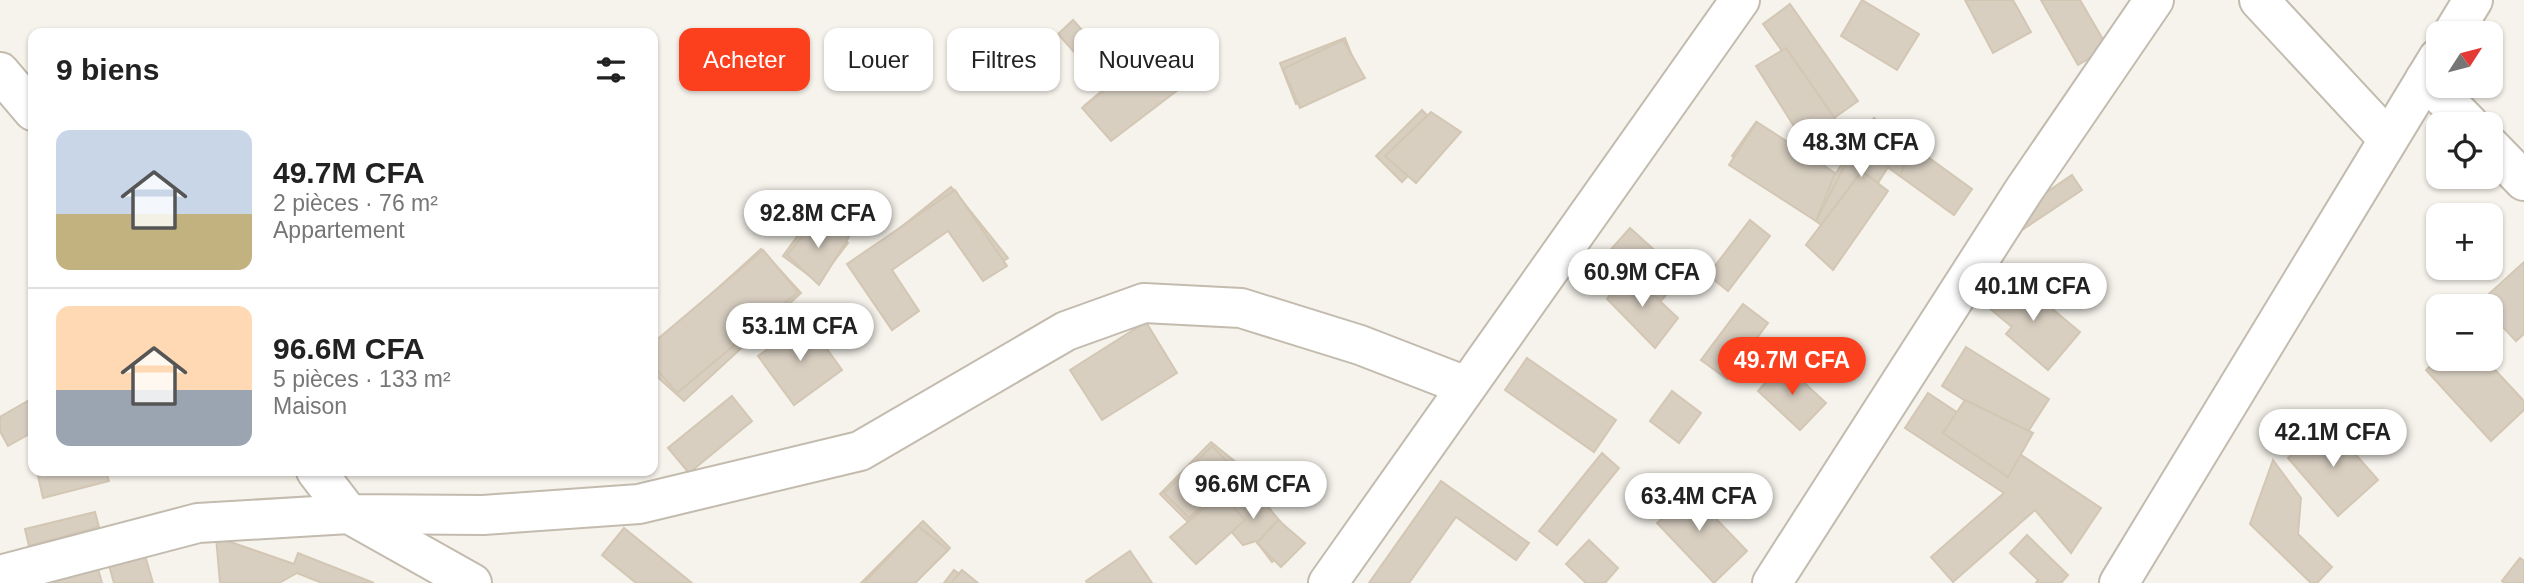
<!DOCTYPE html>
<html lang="fr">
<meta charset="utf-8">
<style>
body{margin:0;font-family:Helvetica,sans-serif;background:#f6f6f6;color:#222;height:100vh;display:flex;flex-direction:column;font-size:26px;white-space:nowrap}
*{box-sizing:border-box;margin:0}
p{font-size:23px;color:#767676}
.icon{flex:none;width:38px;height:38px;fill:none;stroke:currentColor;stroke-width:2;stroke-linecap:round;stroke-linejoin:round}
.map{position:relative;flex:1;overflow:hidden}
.drawer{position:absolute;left:28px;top:28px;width:630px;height:448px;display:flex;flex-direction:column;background:#fff;border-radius:14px;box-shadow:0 2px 5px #0004}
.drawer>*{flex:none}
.guide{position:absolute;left:679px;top:28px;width:665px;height:63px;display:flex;gap:14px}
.needle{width:46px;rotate:54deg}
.buttons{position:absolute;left:2426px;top:21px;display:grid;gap:14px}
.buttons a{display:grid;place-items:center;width:77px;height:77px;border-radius:14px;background:#fff;box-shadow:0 2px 5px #0004;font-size:35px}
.price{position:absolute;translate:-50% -60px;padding:0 16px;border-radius:24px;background:#fff;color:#222;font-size:23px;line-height:46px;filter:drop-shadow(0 2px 4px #0008)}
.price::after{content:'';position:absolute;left:50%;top:42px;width:21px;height:16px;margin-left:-10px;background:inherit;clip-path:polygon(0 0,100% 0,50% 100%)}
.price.active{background:#fc3f1d;color:#fff}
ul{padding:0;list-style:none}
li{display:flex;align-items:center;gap:21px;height:175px;padding:0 28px}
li+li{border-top:2px solid #e0e0e0}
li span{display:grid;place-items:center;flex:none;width:196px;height:140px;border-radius:14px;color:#555}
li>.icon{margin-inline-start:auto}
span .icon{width:84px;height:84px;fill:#fffc;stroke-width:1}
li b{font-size:30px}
h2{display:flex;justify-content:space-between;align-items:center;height:84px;padding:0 28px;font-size:30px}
.pill{padding:0 24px;border-radius:14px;background:#fff;box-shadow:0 2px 5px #0004;font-size:24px;line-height:63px}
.pill.active{background:#fc3f1d;color:#fff}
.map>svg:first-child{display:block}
.building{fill:#d8cfc1;stroke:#d3c7b4;stroke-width:2}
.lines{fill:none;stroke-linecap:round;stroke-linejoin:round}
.minor-casing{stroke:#c2bbae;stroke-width:42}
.minor{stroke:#fff;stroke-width:38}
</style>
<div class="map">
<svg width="2524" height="583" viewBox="0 0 2524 583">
<rect width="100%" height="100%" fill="#f6f3ec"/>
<g class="building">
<path d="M1862,0L1919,34L1897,70L1841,36Z"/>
<path d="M1965,0H2013L2031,32L1993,53Z"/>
<path d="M2041,0H2080L2108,48L2078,65Z"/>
<path d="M1790,4L1858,101L1831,120L1763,24Z"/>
<path d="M1073,20L1099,49L1084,63L1058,34Z"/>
<path d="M1345,38L1361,79L1296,104L1280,63Z"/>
<path d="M1343,40L1365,78L1300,108L1283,69Z"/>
<path d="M1786,48L1852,143L1819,166L1756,66Z"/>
<path d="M1143,56L1168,86L1111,135L1085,105Z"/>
<path d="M1146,58L1178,90L1111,141L1082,108Z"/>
<path d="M1422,110L1447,136L1402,182L1376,156Z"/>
<path d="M1431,112L1461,132L1416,183L1385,156Z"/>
<path d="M1874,118L1972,189L1954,215L1886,166L1839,232L1732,156L1756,122L1833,177Z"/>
<path d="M1868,121L1910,153L1900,176L1888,167L1842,241L1816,221Z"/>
<path d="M1757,122L1835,173L1816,221L1729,165Z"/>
<path d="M1862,171L1888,191L1833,270L1806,245Z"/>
<path d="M2072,175L2082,190L2016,234L2006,220Z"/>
<path d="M951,187L1008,258L982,274L953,221L890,265L880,244Z"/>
<path d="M955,190L1007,266L983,281L948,231L892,270L919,311L892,330L847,264Z"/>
<path d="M812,216L848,243L818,282L783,256Z"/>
<path d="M816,220L849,237L819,285L787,255Z"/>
<path d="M1750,220L1770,236L1728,291L1708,275Z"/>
<path d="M1630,228L1683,276L1658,304L1605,256Z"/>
<path d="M761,249L801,293L684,401L653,373V347Z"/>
<path d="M763,250L798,292L677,393L653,365V343Z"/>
<path d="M2524,262V334L2516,341L2490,313V306H2484L2480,302Z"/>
<path d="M1628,271L1678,318L1655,348L1607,299Z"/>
<path d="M2013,276L2080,332L2048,370L2006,334L2012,327L1988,307Z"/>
<path d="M1743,304L1768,323L1727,379L1701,360Z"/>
<path d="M807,321L842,370L794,405L758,356Z"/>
<path d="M1146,322L1177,373L1102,420L1070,370Z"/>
<path d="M1966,347L2049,399L2024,438L1942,386Z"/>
<path d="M1527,358L1616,420L1594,452L1505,390Z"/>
<path d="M2438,359H2485L2524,401V410L2491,441L2426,370Z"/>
<path d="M1783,363L1826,403L1800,430L1758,391Z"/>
<path d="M1672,391L1701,413L1679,443L1650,421Z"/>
<path d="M1928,393L2101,508L2071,553L2035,510L1953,582L1931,557L2004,493L1905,428Z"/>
<path d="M732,396L752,421L689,473L668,448Z"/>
<path d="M33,398V432L8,446L0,431V417Z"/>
<path d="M1965,400L2033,433L2008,477L1943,433Z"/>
<path d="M2328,423L2378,480L2338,516L2288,458Z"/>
<path d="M1211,442L1238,464L1189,523L1160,494Z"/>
<path d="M1212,446L1237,472L1189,518L1164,493Z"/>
<path d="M1602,453L1619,468L1557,545L1539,531Z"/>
<path d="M2273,460L2301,498L2298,534L2332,567L2317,583H2311L2250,524Z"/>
<path d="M56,471H106L109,481L43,498L38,476Z"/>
<path d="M1243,478L1271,510L1244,543L1216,510Z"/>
<path d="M1244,479L1297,541L1272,562L1256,541L1243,545L1210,507Z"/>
<path d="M1679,480L1747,551L1714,583L1657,523L1671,511L1659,499Z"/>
<path d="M1441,481L1529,543L1516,560L1456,517L1409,583H1369Z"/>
<path d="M1221,494L1245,520L1196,564L1170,537Z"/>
<path d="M95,512L99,527L29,546L25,529Z"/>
<path d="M1278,520L1305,543L1281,567L1257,543Z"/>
<path d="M923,521L950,548L915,583H861Z"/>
<path d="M918,526L948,550L915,583H864Z"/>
<path d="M624,528L692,583H636L602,555Z"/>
<path d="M2027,535L2068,575L2061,583H2036L2038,580L2010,553Z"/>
<path d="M216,537L294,564L298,553L374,583H322L297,573L279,583H220Z"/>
<path d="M1589,540L1618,568L1605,583H1586L1566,564Z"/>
<path d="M142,545L153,583H114L106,555Z"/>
<path d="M1130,551L1152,583H1087L1086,581Z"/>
<path d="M2520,558L2524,561V583H2504L2502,581Z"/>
<path d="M97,565L102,583H54V581Z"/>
<path d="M954,570L972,583H944Z"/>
<path d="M962,570L978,583H951Z"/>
</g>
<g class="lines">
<g class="minor-casing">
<g id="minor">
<path d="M2259,0L2388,139"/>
<path d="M2453,33L2473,0"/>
<path d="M0,72L33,111"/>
<path d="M2425,79L2469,124"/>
<path d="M2490,146L2524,181"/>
<path d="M316,471L349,514L483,515L639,504L860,451L1066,331L1144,303L1241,308L1360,345L1466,386"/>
<path d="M0,575L198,523L349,514L472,583"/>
<path d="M1328,583L1740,0"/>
<path d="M1772,583L2024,190L2154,0"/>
<path d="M2119,583L2438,58"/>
</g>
</g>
<use href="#minor" class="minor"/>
</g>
</svg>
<div class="buttons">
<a><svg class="needle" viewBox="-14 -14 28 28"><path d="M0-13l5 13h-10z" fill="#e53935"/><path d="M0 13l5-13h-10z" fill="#767676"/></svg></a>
<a><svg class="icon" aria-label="locate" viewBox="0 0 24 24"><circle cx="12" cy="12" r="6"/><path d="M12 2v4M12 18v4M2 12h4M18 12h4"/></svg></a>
<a>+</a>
<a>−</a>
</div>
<b class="price" style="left:1861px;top:179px">48.3M CFA</b>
<b class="price" style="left:818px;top:250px">92.8M CFA</b>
<b class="price" style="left:1642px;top:309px">60.9M CFA</b>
<b class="price" style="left:2033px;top:323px">40.1M CFA</b>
<b class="price" style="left:800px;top:363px">53.1M CFA</b>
<b class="price active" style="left:1792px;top:397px">49.7M CFA</b>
<b class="price" style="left:2333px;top:469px">42.1M CFA</b>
<b class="price" style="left:1253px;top:521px">96.6M CFA</b>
<b class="price" style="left:1699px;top:533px">63.4M CFA</b>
<div class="guide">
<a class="pill active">Acheter</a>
<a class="pill">Louer</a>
<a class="pill">Filtres</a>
<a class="pill">Nouveau</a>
</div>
<section class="drawer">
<h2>9 biens<svg class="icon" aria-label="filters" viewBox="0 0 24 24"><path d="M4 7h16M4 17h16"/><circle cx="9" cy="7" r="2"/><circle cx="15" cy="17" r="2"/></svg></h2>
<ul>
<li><span style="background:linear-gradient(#c9d6e8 60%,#c2b280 0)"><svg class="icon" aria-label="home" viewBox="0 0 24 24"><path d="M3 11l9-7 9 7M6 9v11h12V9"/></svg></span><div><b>49.7M CFA</b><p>2 pièces · 76 m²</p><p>Appartement</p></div></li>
<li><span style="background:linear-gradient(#ffd9b3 60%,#9aa5b1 0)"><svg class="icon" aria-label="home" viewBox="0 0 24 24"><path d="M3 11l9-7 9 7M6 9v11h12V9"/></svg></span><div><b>96.6M CFA</b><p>5 pièces · 133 m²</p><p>Maison</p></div></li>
</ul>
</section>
</div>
